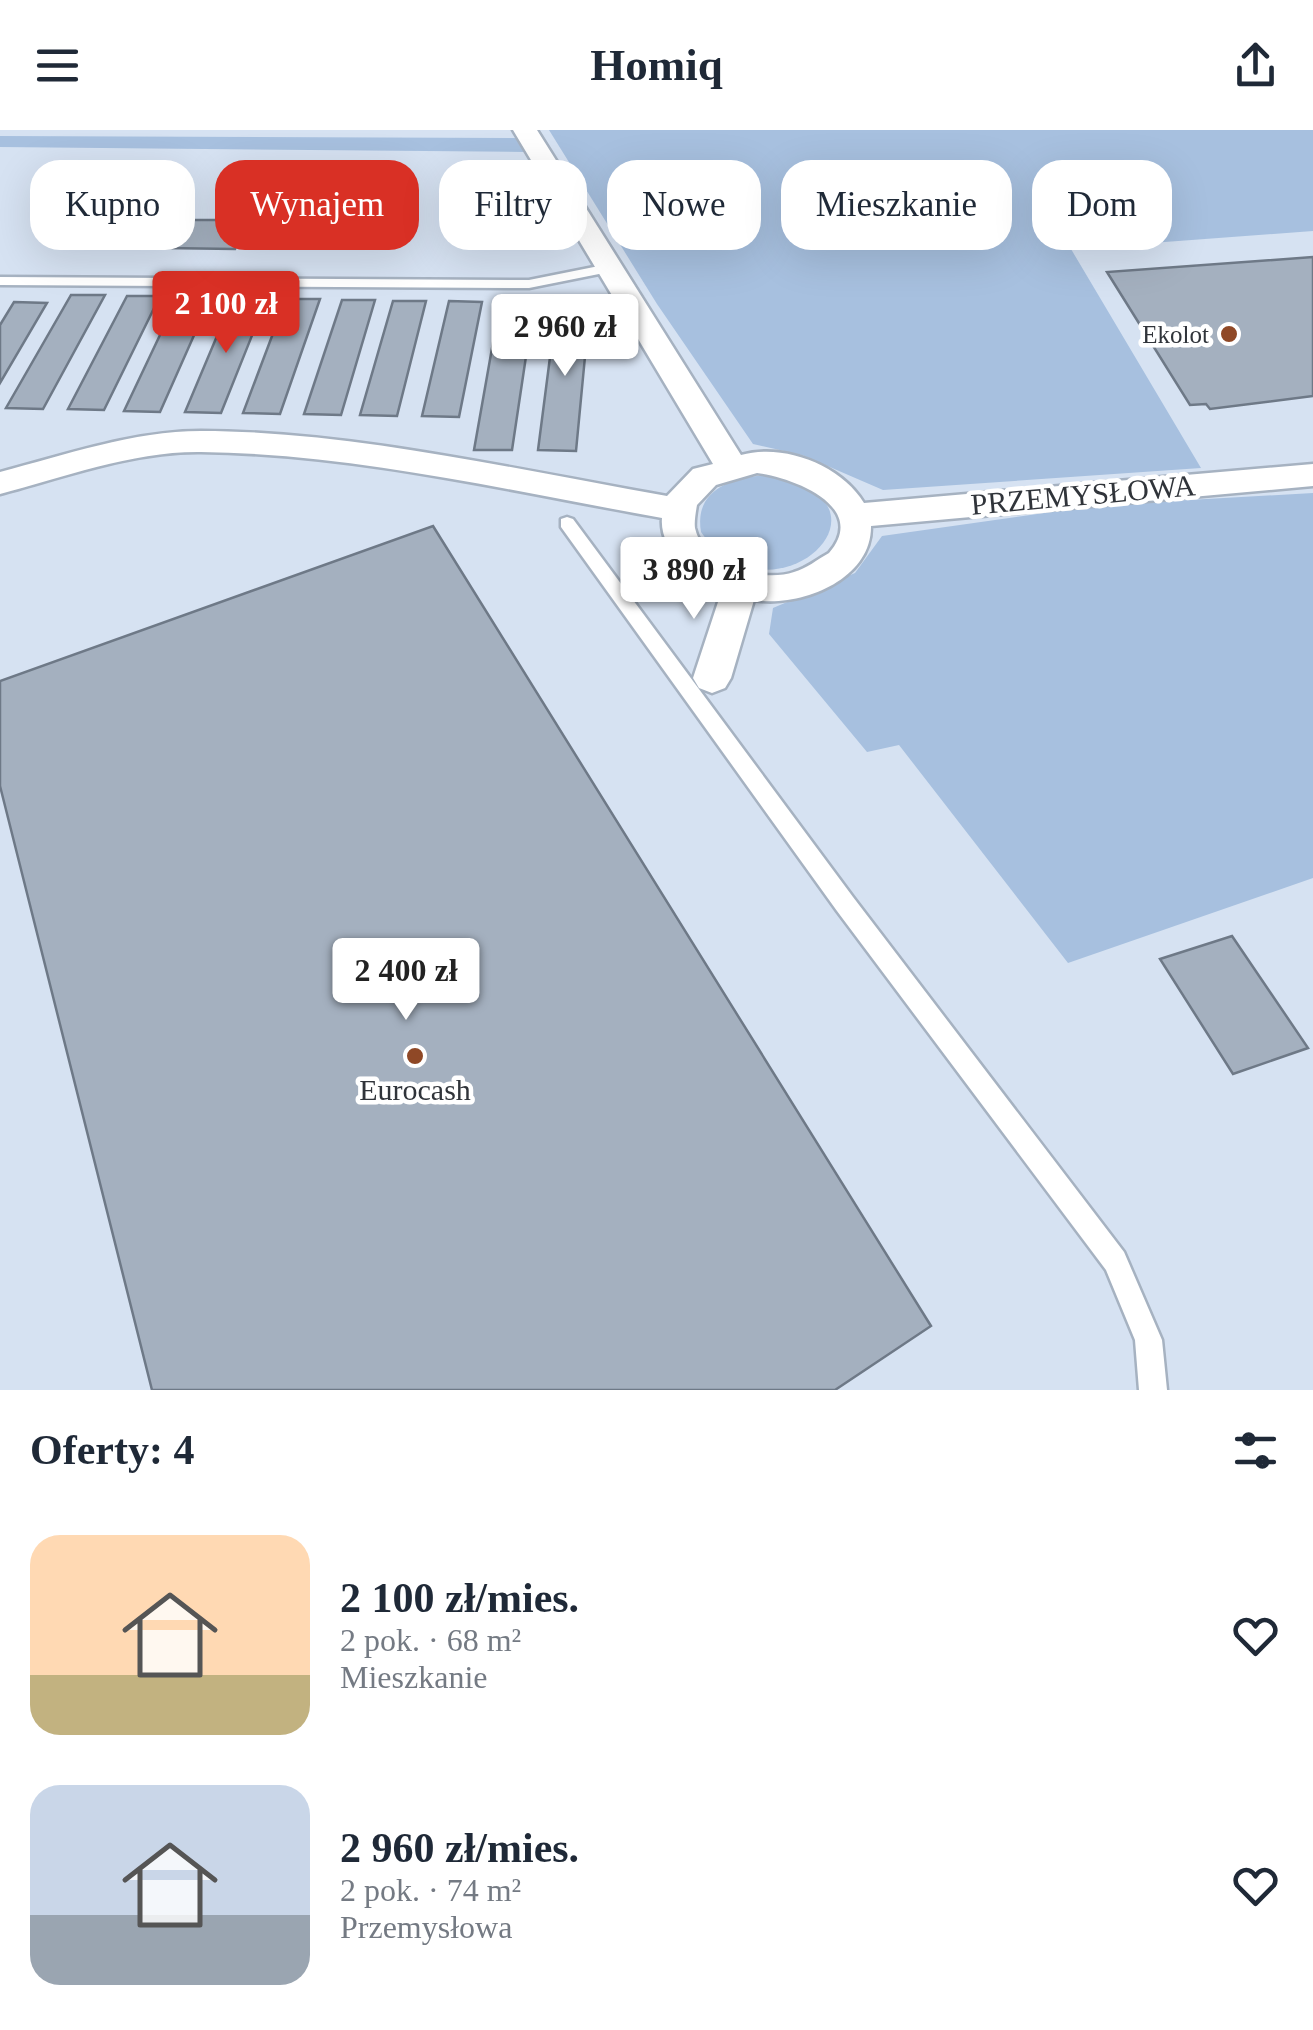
<!DOCTYPE html>
<html lang="pl">
<meta charset="utf-8">
<style>
body{margin:0;font-family:Georgia,serif;background:#f6f6f7;color:#1f2937;height:100vh;display:flex;flex-direction:column;font-size:38px;white-space:nowrap}
*{box-sizing:border-box;margin:0}
p{font-size:32px;color:#747a83}
.icon{flex:none;width:55px;height:55px;fill:none;stroke:currentColor;stroke-width:2;stroke-linecap:round;stroke-linejoin:round}
.map{position:relative;height:1260px;overflow:hidden}
.sheet{display:flex;flex-direction:column;background:#fff;flex:1}
.sheet>*{flex:none}
.top-card{position:absolute;left:30px;top:30px;width:1255px;height:90px;display:flex;gap:20px}
.price{position:absolute;translate:-50% -85px;padding:0 22px;border-radius:10px;background:#fff;color:#222;font-size:32px;line-height:65px;filter:drop-shadow(0 2px 5px #0008)}
.price::after{content:'';position:absolute;left:50%;top:60px;width:30px;height:22px;margin-left:-15px;background:inherit;clip-path:polygon(0 0,100% 0,50% 100%)}
.price.current{background:#d93025;color:#fff}
ul{padding:0;list-style:none}
li{display:flex;align-items:center;gap:30px;height:250px;padding:0 30px}
li span{display:grid;place-items:center;flex:none;width:280px;height:200px;border-radius:30px;color:#555}
li>.icon{margin-inline-start:auto}
span .icon{width:120px;height:120px;fill:#fffc;stroke-width:1}
li b{font-size:42px}
h2{display:flex;justify-content:space-between;align-items:center;height:120px;padding:0 30px;font-size:42px}
.pill{padding:0 35px;border-radius:30px;background:#fff;box-shadow:0 10px 40px #0002;font-size:35px;line-height:90px}
.pill.current{background:#d93025;color:#fff}
header{display:flex;justify-content:space-between;align-items:center;height:130px;padding:0 30px;background:#fff;font-size:45px;font-weight:700}
.map>svg:first-child{display:block}
.green{fill:#a7c0df}
.building{fill:#a4b0bf;stroke:#6e7987;stroke-width:2.5}
.lines{fill:none;stroke-linecap:round;stroke-linejoin:round}
.service-casing{stroke:#a6b2c1;stroke-width:5}
.minor-casing{stroke:#a6b2c1;stroke-width:5}
.service{fill:#fff;fill-rule:evenodd}
.minor{fill:#fff;fill-rule:evenodd}
.poi-dot{fill:#8f4826;stroke:#fff;stroke-width:4}
.labels{text-anchor:middle;stroke-width:9;stroke-linejoin:round;paint-order:stroke}
.far-poi-label{font-size:25px;fill:#30343a;stroke:#fff;text-anchor:end}
.street-label{font-size:30px;fill:#30343a;stroke:#fff}
.poi-label{font-size:30px;fill:#30343a;stroke:#fff}
</style>
<header><svg class="icon" aria-label="menu" viewBox="0 0 24 24"><path d="M4 6h16M4 12h16M4 18h16"/></svg>Homiq<svg class="icon" aria-label="share" viewBox="0 0 24 24"><path d="M12 15V3M7 8l5-5 5 5M5 13v7h14v-7"/></svg></header>
<div class="map">
<svg width="1313" height="1260" viewBox="0 0 1313 1260">
<rect width="100%" height="100%" fill="#d6e2f2"/>
<g class="green">
<path d="M549,0H1313V101L1071,119L1201,338L883,360L802,325L753,314L657,174Z"/>
<path d="M0,6L519,8L527,22L0,17Z"/>
<path d="M766,345C915,369 772,504 701,402C694,360 730,348 766,345Z"/>
<path d="M1313,363V748L1068,833L899,615L867,622L769,504L773,478L855,443L882,406L1101,375Z"/>
</g>
<g class="building">
<path d="M179,90H248L235,119L164,118Z"/>
<path d="M1313,127V266L1210,279L1206,274L1190,275L1107,142Z"/>
<path d="M71,165H105L43,279L6,278Z"/>
<path d="M127,166H160L104,280L68,279Z"/>
<path d="M178,167H211L160,282L124,281Z"/>
<path d="M233,168H267L221,283L185,282Z"/>
<path d="M286,169H320L280,284L243,283Z"/>
<path d="M342,170H375L341,285L304,284Z"/>
<path d="M393,171H426L397,286L360,285Z"/>
<path d="M449,171L482,172L459,287L422,286Z"/>
<path d="M14,172L47,173L0,253V195Z"/>
<path d="M500,173H534L512,320H474Z"/>
<path d="M557,173L590,174L576,321L538,320Z"/>
<path d="M433,396L931,1196L835,1260H152L0,656V551Z"/>
<path d="M1232,806L1308,918L1233,944L1160,829Z"/>
</g>
<g class="lines">
<g class="service-casing">
<g id="service">
<path d="M609,134L614,135V141L529,158L0,155V147L529,150Z"/>
<path d="M567,387L573,389L853,767L1124,1122L1162,1210L1167,1260H1139L1135,1210L1106,1140L837,781L561,397V389Z"/>
</g>
</g>
<g class="minor-casing">
<path id="minor" d="M513,0H537L741,325C784,313 841,335 864,373L1313,334V356L871,396C872,450 800,478 754,470L731,548L725,558L712,563L699,558L693,548L722,460C694,452 659,419 662,388C510,361 356,324 201,322C134,321 64,347 0,364V342C65,325 133,301 201,301C351,301 518,340 667,366L693,339L713,334ZM757,343C791,347 870,376 829,423C818,429 806,439 794,442C762,453 703,436 695,398C694,392 696,381 697,375L716,355Z"/>
</g>
<use href="#service" class="service"/>
<use href="#minor" class="minor"/>
</g>
<g class="poi-dot">
<circle cx="1229" cy="204" r="10"/>
<circle cx="415" cy="926" r="10"/>
</g>
<g class="labels">
<g class="far-poi-label">
<text x="1209" y="213">Ekolot</text>
</g>
<g class="street-label">
<text transform="translate(1083 365) rotate(-5)" y="10">PRZEMYSŁOWA</text>
</g>
<g class="poi-label">
<text x="415" y="970">Eurocash</text>
</g>
</g>
</svg>
<b class="price current" style="left:226px;top:226px">2 100 zł</b>
<b class="price" style="left:565px;top:249px">2 960 zł</b>
<b class="price" style="left:694px;top:492px">3 890 zł</b>
<b class="price" style="left:406px;top:893px">2 400 zł</b>
<div class="top-card">
<a class="pill">Kupno</a>
<a class="pill current">Wynajem</a>
<a class="pill">Filtry</a>
<a class="pill">Nowe</a>
<a class="pill">Mieszkanie</a>
<a class="pill">Dom</a>
</div>
</div>
<section class="sheet">
<h2>Oferty: 4<svg class="icon" aria-label="filters" viewBox="0 0 24 24"><path d="M4 7h16M4 17h16"/><circle cx="9" cy="7" r="2"/><circle cx="15" cy="17" r="2"/></svg></h2>
<ul>
<li><span style="background:linear-gradient(#ffd9b3 70%,#c2b280 0)"><svg class="icon" aria-label="home" viewBox="0 0 24 24"><path d="M3 11l9-7 9 7M6 9v11h12V9"/></svg></span><div><b>2 100 zł/mies.</b><p>2 pok. · 68 m²</p><p>Mieszkanie</p></div><svg class="icon" aria-label="heart" viewBox="0 0 24 24"><path d="M12 20l-8-8c-3-5 5-10 8-4 3-6 11-1 8 4z"/></svg></li>
<li><span style="background:linear-gradient(#c9d6e8 65%,#9aa5b1 0)"><svg class="icon" aria-label="home" viewBox="0 0 24 24"><path d="M3 11l9-7 9 7M6 9v11h12V9"/></svg></span><div><b>2 960 zł/mies.</b><p>2 pok. · 74 m²</p><p>Przemysłowa</p></div><svg class="icon" aria-label="heart" viewBox="0 0 24 24"><path d="M12 20l-8-8c-3-5 5-10 8-4 3-6 11-1 8 4z"/></svg></li>
</ul>
</section>
